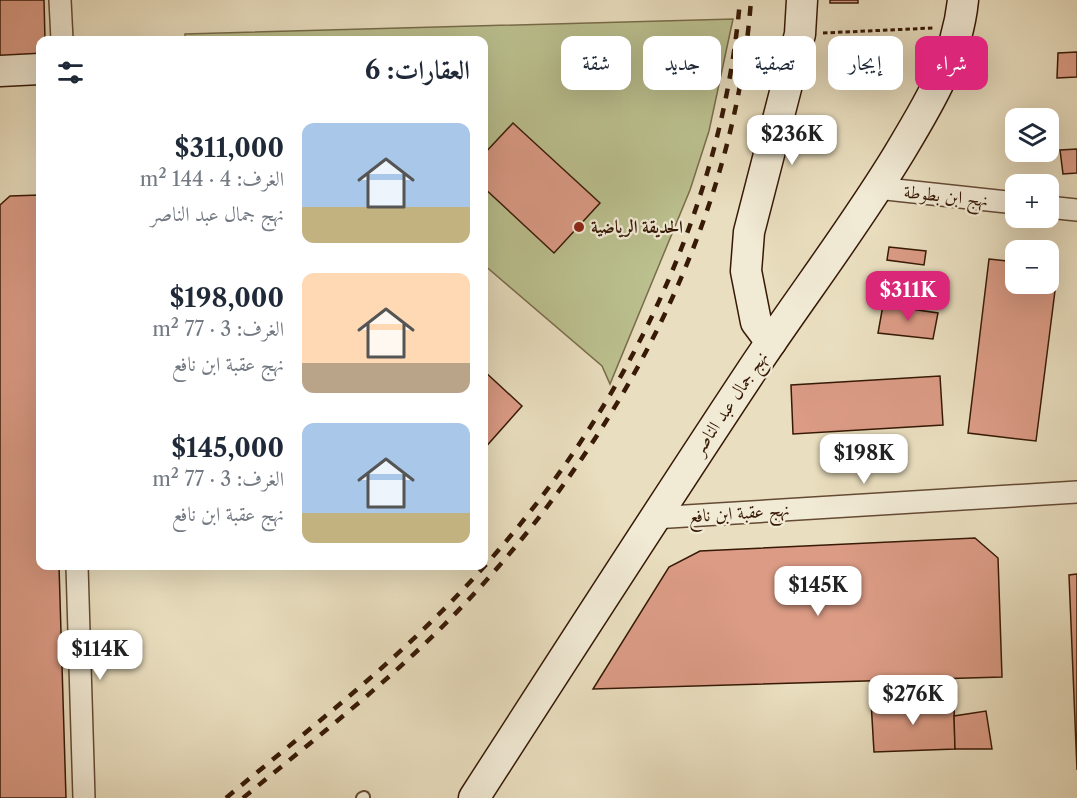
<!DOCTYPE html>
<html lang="ar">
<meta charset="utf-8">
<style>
body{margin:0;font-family:"Libre Caslon Text",Amiri,serif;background:#f6f6f7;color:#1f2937;direction:rtl;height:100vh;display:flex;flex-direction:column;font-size:22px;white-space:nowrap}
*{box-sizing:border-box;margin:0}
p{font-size:20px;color:#747a83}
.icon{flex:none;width:33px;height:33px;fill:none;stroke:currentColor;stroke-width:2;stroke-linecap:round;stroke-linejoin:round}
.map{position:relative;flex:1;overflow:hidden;direction:ltr}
.drawer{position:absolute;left:36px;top:36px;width:452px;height:534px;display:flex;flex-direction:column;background:#fff;border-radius:12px;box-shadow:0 6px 24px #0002;direction:rtl}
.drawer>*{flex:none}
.guide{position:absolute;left:506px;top:36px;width:482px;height:54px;direction:rtl;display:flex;gap:12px}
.controls{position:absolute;left:1005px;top:108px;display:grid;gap:12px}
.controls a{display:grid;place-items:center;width:54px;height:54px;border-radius:12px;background:#fff;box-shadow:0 6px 24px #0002;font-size:30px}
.price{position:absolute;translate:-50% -51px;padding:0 14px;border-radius:12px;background:#fff;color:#222;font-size:20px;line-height:39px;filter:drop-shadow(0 2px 3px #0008)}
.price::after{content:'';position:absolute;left:50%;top:36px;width:18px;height:14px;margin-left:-9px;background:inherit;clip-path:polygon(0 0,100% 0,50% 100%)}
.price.on{background:#db2777;color:#fff}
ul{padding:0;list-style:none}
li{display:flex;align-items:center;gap:18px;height:150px;padding:0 18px}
li span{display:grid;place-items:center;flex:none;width:168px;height:120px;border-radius:12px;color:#555}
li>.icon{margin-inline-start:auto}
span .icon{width:72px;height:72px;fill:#fffc;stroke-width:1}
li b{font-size:26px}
h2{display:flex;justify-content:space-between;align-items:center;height:72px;padding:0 18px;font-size:26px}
.chip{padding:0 21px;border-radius:12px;background:#fff;box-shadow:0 6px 24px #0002;font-size:21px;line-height:54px}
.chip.on{background:#db2777;color:#fff}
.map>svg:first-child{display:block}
.green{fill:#bbc08f;stroke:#796c4a;stroke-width:1.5}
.building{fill:#db9b85;stroke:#371906;stroke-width:1.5}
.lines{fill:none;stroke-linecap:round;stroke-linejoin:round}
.lane-casing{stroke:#644a34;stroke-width:14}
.street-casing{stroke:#644a34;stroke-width:24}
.secondary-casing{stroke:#371906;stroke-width:33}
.path{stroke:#371906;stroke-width:3;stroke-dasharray:4.5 3;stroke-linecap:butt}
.lane{stroke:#f1ead5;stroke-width:10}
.street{stroke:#f1ead5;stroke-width:21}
.secondary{stroke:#f1ead5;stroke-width:30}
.rail{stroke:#371906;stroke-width:4.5;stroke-dasharray:10 10;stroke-linecap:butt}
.poi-dot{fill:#8f2418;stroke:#f1ead5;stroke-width:2}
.labels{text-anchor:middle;stroke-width:4.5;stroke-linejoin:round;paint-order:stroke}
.street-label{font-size:18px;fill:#371906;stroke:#f1ead5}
.poi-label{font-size:18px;font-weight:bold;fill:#371906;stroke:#f1ead5;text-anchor:start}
</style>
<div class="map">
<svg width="1077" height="798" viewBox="0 0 1077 798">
<rect width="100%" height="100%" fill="#e9debf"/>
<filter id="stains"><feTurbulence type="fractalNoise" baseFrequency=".00333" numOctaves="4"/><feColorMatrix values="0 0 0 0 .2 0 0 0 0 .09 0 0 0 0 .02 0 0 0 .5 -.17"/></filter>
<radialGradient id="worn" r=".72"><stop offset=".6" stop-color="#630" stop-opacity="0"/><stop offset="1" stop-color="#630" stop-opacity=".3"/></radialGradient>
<path class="green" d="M733,19L709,131L690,190L610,384L602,366L483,264V40H185V34Z"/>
<g class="building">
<path d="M0,0H44L45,40H40V55L0,56Z"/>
<rect x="830" y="0" width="28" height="3"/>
<path d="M1077,52V77L1057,78L1058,53Z"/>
<path d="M513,123L600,203L554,253L483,187V155Z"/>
<path d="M1077,149V173L1063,174L1060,150Z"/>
<path d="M40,195V566H59L66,798H0V205L10,196Z"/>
<path d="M889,247L926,251L924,265L887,260Z"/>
<path d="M989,259L1016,262V284H1048V266L1058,267L1036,441L968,433Z"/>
<path d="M883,305L938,313L933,339L878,333Z"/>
<path d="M483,370L522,406L483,450Z"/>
<path d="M940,376L943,425L793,434L791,385Z"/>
<path d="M975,538L998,558L1002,677L593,689L669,567L700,551Z"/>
<path d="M1077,574V770L1069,575Z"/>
<path d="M871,701L954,703L955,749L874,752Z"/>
<path d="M986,711L992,749H955L954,716Z"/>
</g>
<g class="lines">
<g class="lane-casing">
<path id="lane" d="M362,798L364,797"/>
</g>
<g class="street-casing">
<g id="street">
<path d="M60,0L62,40"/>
<path d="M877,188L1016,203"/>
<path d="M1048,207L1077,210"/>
<path d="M653,518L1077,492"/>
<path d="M77,566L84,798"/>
</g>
</g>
<g class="secondary-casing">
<g id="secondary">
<path d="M0,71L40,69"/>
<path d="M771,342L756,322L746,271L749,232L800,34L802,0"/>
<path d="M474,798C566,655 658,512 752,370C800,298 853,229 898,155C928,105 957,59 963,0"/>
</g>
</g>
<path class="path" d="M823,33L933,28"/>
<use href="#lane" class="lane"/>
<use href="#street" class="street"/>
<use href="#secondary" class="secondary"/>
<g class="rail">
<path d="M226,798C298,738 372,681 438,615C603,452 720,233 740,0"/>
<path d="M243,798C311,742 382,687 444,625C608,461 734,234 751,0"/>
</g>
</g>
<circle class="poi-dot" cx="579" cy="227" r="6"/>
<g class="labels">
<g class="street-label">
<text transform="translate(946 196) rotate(6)" y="6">نهج ابن بطوطة</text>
<text transform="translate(730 403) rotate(-56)" y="6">نهج جمال عبد الناصر</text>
<text transform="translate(739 513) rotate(-4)" y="6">نهج عقبة ابن نافع</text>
</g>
<g class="poi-label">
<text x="591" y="233">الحديقة الرياضية</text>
</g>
</g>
<rect width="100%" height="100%" filter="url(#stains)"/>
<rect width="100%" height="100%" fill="url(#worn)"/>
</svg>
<div class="controls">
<a><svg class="icon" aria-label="layers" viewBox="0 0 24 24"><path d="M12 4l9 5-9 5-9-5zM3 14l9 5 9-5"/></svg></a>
<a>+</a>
<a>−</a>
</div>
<b class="price" style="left:792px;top:166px">$236K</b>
<b class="price on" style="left:908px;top:322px">$311K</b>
<b class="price" style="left:864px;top:485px">$198K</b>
<b class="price" style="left:818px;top:617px">$145K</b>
<b class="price" style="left:100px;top:681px">$114K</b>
<b class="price" style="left:913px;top:726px">$276K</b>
<div class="guide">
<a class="chip on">شراء</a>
<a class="chip">إيجار</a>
<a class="chip">تصفية</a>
<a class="chip">جديد</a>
<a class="chip">شقة</a>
</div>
<section class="drawer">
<h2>العقارات: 6<svg class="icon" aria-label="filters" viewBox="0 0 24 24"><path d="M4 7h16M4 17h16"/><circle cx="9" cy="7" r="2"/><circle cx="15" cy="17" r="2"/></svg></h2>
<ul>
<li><span style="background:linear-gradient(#a9c7e8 70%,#c2b280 0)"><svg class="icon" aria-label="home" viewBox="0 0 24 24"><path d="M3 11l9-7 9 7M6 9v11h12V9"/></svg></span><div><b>$311,000</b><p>الغرف: 4 · 144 m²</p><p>نهج جمال عبد الناصر</p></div></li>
<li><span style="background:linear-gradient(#ffd9b3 75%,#b9a48a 0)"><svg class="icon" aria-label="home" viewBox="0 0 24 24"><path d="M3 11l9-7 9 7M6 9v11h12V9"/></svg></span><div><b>$198,000</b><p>الغرف: 3 · 77 m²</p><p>نهج عقبة ابن نافع</p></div></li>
<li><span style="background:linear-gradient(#a9c7e8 75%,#c2b280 0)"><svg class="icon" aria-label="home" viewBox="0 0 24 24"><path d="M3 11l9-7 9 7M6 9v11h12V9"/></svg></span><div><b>$145,000</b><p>الغرف: 3 · 77 m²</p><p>نهج عقبة ابن نافع</p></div></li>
</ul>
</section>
</div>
